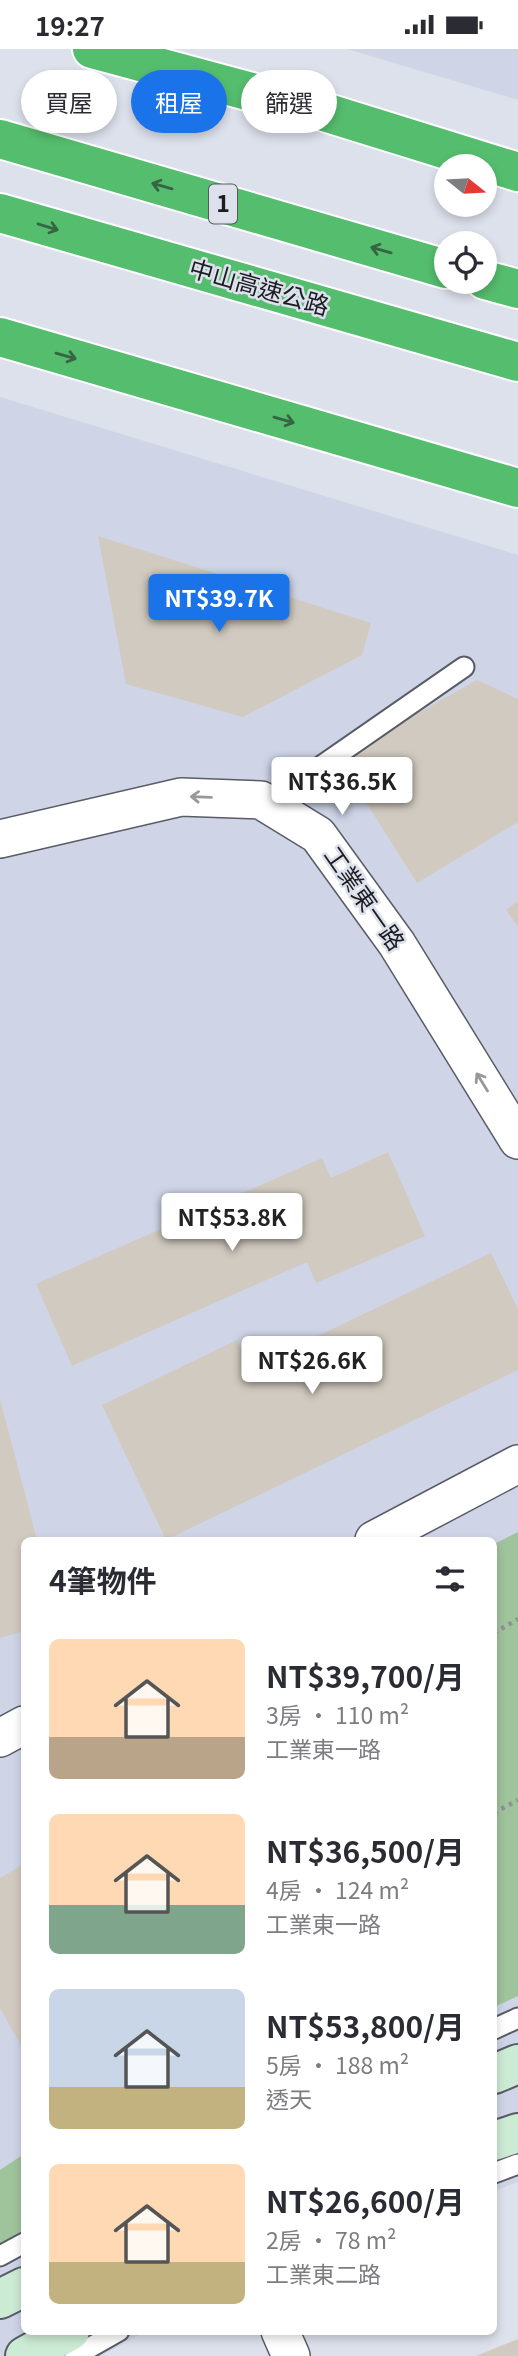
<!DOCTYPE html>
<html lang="zh-TW">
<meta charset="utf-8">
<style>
body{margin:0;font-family:Georgia,"Noto Sans TC",serif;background:#f2f2f3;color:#2b2b33;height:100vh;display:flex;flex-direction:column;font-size:26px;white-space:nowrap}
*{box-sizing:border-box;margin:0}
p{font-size:23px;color:#7c7c81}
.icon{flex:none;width:38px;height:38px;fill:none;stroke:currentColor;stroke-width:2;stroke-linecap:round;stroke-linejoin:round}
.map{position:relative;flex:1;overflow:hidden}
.side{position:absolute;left:21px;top:1488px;width:476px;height:798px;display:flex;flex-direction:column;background:#fff;border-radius:10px;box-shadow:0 4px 10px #0003}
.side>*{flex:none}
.banner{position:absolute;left:21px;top:21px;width:476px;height:63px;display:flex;gap:14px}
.needle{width:46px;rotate:108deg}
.controls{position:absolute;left:434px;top:105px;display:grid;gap:14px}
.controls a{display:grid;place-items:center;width:63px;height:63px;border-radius:50%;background:#fff;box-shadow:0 4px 10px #0003;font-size:35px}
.price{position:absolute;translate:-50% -60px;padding:0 16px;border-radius:7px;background:#fff;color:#222;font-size:23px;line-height:46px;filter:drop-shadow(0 2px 4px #0008)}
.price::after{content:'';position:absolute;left:50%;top:42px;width:21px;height:16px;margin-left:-10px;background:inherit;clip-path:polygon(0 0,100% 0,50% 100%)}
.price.current{background:#1a73e8;color:#fff}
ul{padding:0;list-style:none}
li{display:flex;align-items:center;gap:21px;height:175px;padding:0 28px}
li span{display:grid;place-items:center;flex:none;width:196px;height:140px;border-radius:10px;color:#555}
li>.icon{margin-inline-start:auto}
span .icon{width:84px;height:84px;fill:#fffc;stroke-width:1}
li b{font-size:30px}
h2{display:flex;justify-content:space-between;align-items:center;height:84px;padding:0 28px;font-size:30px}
.chip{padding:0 24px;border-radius:32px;background:#fff;box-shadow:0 4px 10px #0003;font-size:24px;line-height:63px}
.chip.current{background:#1a73e8;color:#fff}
.status{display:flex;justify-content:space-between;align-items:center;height:49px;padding:0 35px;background:#fff;direction:ltr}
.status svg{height:19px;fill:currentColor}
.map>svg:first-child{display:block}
.built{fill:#cfd5e7}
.green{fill:#9fc39b}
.building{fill:#d1cac0}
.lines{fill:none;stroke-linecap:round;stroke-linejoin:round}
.lane-casing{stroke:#595c66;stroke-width:23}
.street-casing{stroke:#595c66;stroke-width:40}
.secondary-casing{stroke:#595c66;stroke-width:42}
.highway-casing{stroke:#fff;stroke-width:42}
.path{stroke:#8e9199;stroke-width:4.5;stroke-dasharray:3.5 5;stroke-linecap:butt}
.lane{stroke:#fff;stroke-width:19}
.street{stroke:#fff;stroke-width:37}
.secondary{stroke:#ccebd4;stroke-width:38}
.highway{stroke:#55bd6e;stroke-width:38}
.oneway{stroke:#366544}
.oneway2{stroke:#99999b}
.labels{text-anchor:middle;stroke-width:5;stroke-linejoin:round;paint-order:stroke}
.shield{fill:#dde1ec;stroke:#56585e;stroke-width:2}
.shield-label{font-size:23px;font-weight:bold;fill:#1c1d21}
.street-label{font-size:24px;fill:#1c1d21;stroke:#dde1ec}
</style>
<div class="status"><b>19:27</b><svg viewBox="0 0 49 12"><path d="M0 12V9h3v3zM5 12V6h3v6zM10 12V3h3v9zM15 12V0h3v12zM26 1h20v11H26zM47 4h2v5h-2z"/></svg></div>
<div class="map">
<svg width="518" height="2307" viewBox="0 0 518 2307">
<rect width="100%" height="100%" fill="#dde1ec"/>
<g class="built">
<path d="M347,0H518V51Z"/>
<path d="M0,348L518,506V2133L494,2142V1491H24V2282H146L101,2307H0Z"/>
</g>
<g class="green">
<path d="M518,1483V1947L494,1958V1495Z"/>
<path d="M24,2105V2181L0,2195V2121Z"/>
</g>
<g class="building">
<path d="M98,487L371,574L362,606L243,668L126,635Z"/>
<path d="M477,631L518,650V773L417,834L338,709Z"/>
<path d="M518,852V877L506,861Z"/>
<path d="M388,1103L425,1187L316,1234L307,1213L72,1317L36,1235L322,1109L331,1129Z"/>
<path d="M491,1204L518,1260V1321L166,1491L102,1356L237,1291L251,1319Z"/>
<path d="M0,1350L37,1491H24V1582L0,1589Z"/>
<path d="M24,1815V2002L0,1959V1829Z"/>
<path d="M518,2290V2307H476Z"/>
</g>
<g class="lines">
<g class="lane-casing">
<g id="lane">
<path d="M261,751L288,740L464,618"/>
<path d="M494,1980L518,1969"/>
<path d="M494,2124L518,2115"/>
<path d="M0,2207L24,2194"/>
<path d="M75,2307L119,2282"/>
</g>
</g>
<g class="street-casing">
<g id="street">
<path d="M0,790L181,748L261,751L318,786L397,895L518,1091"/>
<path d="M374,1491L518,1415"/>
<path d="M0,1689L24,1676"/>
<path d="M280,2282L291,2307"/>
</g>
</g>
<g class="secondary-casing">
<g id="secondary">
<path d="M494,2025L518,2015"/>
<path d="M494,2092L518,2084"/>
<path d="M0,2250L24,2238"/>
<path d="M25,2307L70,2282"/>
</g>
</g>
<g class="highway-casing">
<g id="highway">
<path d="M92,0L318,61L518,123"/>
<path d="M0,90L446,220"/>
<path d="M0,164L518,313"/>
<path d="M485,231L518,240"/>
<path d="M0,288L518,439"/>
</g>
</g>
<g class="path">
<path d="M494,1584L518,1570"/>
<path d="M494,1764L518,1751"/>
</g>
<use href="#lane" class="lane"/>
<use href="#street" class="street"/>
<use href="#secondary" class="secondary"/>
<use href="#highway" class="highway"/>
</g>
<defs><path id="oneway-shaft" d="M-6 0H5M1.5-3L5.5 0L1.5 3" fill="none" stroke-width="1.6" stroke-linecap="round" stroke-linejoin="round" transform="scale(1.75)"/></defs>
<g class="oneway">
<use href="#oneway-shaft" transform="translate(162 137) rotate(-164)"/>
<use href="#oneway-shaft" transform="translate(48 178) rotate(17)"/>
<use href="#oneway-shaft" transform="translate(381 201) rotate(-164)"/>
<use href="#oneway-shaft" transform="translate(66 307) rotate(16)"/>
<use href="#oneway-shaft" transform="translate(284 371) rotate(16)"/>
</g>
<g class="oneway2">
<use href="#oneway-shaft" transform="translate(201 748) rotate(-178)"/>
<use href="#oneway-shaft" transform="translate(482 1033) rotate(-122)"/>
</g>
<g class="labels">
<rect class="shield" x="209" y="135.5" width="28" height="39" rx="5"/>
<g class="shield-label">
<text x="223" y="163">1</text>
</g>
<g class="street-label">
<text transform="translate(259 239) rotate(16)" y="8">中山高速公路</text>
<text transform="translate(364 850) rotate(55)" y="8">工業東一路</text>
</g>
</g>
</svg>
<div class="controls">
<a><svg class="needle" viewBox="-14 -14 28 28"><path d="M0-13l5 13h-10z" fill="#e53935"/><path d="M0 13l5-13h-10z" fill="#7c7c81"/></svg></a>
<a><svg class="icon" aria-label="locate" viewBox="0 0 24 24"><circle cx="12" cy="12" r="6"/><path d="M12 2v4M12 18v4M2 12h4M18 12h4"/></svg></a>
</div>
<b class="price current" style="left:219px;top:585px">NT$39.7K</b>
<b class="price" style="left:342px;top:768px">NT$36.5K</b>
<b class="price" style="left:232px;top:1204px">NT$53.8K</b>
<b class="price" style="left:312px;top:1347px">NT$26.6K</b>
<div class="banner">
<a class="chip">買屋</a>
<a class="chip current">租屋</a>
<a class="chip">篩選</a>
</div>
<section class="side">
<h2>4筆物件<svg class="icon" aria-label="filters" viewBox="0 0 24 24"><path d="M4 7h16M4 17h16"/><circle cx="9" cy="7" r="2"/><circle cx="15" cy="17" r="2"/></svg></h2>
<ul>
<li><span style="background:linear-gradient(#ffd9b3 70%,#b9a48a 0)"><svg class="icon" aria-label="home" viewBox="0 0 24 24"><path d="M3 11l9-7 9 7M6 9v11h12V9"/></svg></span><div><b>NT$39,700/月</b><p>3房 · 110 m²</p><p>工業東一路</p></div></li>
<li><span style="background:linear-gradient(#ffd9b3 65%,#7fa58c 0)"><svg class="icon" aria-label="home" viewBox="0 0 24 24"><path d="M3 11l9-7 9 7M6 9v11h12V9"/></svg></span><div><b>NT$36,500/月</b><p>4房 · 124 m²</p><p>工業東一路</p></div></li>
<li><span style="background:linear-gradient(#c9d6e8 70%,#c2b280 0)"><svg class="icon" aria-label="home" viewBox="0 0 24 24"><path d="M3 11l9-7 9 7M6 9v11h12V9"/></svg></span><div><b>NT$53,800/月</b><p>5房 · 188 m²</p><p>透天</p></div></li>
<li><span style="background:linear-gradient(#ffd9b3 70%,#c2b280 0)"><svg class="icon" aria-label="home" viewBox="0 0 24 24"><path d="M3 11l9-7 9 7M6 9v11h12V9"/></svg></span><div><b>NT$26,600/月</b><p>2房 · 78 m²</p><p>工業東二路</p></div></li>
</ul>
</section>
</div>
